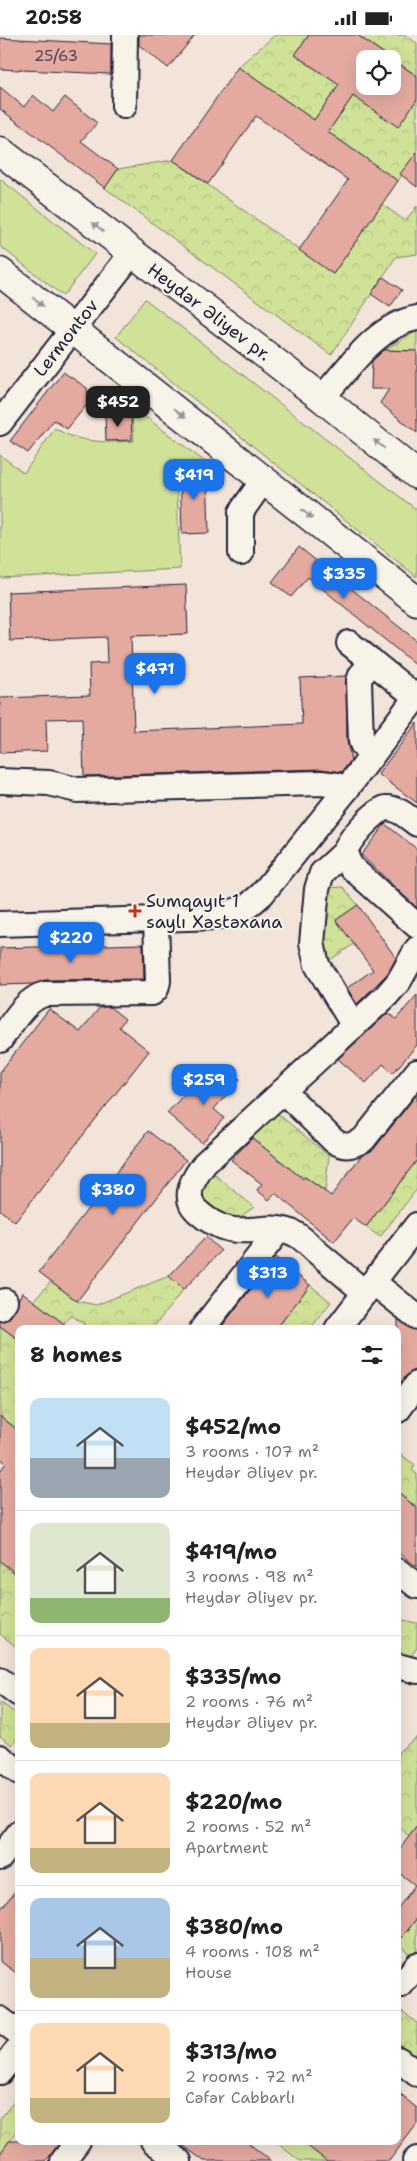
<!DOCTYPE html>
<meta charset="utf-8">
<style>
body{margin:0;font-family:"Shantell Sans",sans-serif;background:#f6f6f6;color:#222;height:100vh;display:flex;flex-direction:column;font-size:19px;white-space:nowrap}
*{box-sizing:border-box;margin:0}
p{font-size:16px;color:#767676}
.icon{flex:none;width:28px;height:28px;fill:none;stroke:currentColor;stroke-width:2;stroke-linecap:round;stroke-linejoin:round}
.map{position:relative;flex:1;overflow:hidden}
.side{position:absolute;left:15px;top:1290px;width:386px;height:820px;display:flex;flex-direction:column;background:#fff;border-radius:10px;box-shadow:0 5px 20px #0002}
.side>*{flex:none}
.buttons{position:absolute;left:356px;top:15px;display:grid;gap:10px}
.buttons a{display:grid;place-items:center;width:45px;height:45px;border-radius:10px;background:#fff;box-shadow:0 5px 20px #0002;font-size:25px}
.price{position:absolute;translate:-50% -42px;padding:0 11px;border-radius:10px;background:#1a73e8;color:#fff;font-size:16px;line-height:32px;filter:drop-shadow(0 1px 2px #0008)}
.price::after{content:'';position:absolute;left:50%;top:30px;width:15px;height:11px;margin-left:-8px;background:inherit;clip-path:polygon(0 0,100% 0,50% 100%)}
.price.on{background:#222;color:#fff}
ul{padding:0;list-style:none}
li{display:flex;align-items:center;gap:15px;height:125px;padding:0 15px}
li+li{border-top:1px solid #e0e0e0}
li span{display:grid;place-items:center;flex:none;width:140px;height:100px;border-radius:10px;color:#555}
li>.icon{margin-inline-start:auto}
span .icon{width:60px;height:60px;fill:#fffc;stroke-width:1}
li b{font-size:21px}
h2{display:flex;justify-content:space-between;align-items:center;height:60px;padding:0 15px;font-size:21px}
.status{display:flex;justify-content:space-between;align-items:center;height:35px;padding:0 25px;background:#fff;direction:ltr}
.status svg{height:14px;fill:currentColor}
.map>svg:first-child{display:block}
.forest{fill:url(#forest-crowns);stroke:#788269}
.green{fill:#cfe297;stroke:#788269}
.building{fill:#e4aaa0;stroke:#22223b}
.lines{fill:none;stroke-linecap:round;stroke-linejoin:round}
.minor-casing{stroke:#22223b;stroke-width:28}
.major-casing{stroke:#22223b;stroke-width:31}
.minor{stroke:#f7f3e8;stroke-width:24}
.major{stroke:#f7f3e8;stroke-width:28}
.oneway{fill:#97959a}
.poi-dot{fill:#c8321e;stroke:#f7f3e8;stroke-width:2}
.labels{text-anchor:middle;stroke-width:4;stroke-linejoin:round;paint-order:stroke}
.number-label{font-size:15px;fill:#524454}
.street-label{font-size:18px;fill:#22223b;stroke:#f7f3e8}
.poi-label{font-size:18px;fill:#22223b;stroke:#f7f3e8;text-anchor:start}
</style>
<div class="status"><b>20:58</b><svg viewBox="0 0 49 12"><path d="M0 12V9h3v3zM5 12V6h3v6zM10 12V3h3v9zM15 12V0h3v12zM26 1h20v11H26zM47 4h2v5h-2z"/></svg></div>
<div class="map">
<svg width="417" height="2126" viewBox="0 0 417 2126">
<defs>
<pattern id="forest-crowns" width="20" height="18" patternUnits="userSpaceOnUse" patternTransform="scale(1.25)"><rect width="20" height="18" fill="#cfe297"/><path d="M2 6a3 3 0 1 1 6 0M12 15a3 3 0 1 1 6 0" fill="none" stroke="#b1c283"/></pattern>
</defs>
<rect width="100%" height="100%" fill="#f3e4da"/>
<filter id="ink" filterUnits="userSpaceOnUse"><feTurbulence type="fractalNoise" baseFrequency=".02" numOctaves="2"/><feDisplacementMap in="SourceGraphic" scale="10" xChannelSelector="R" yChannelSelector="G"/><feConvolveMatrix kernelMatrix="1 2 1 2 8 2 1 2 1" color-interpolation-filters="sRGB"/></filter>
<g filter="url(#ink)">
<g class="forest">
<path d="M275,0H309L295,20L339,50L314,85L238,32Z"/>
<path d="M357,0H405L417,8V41Z"/>
<path d="M353,61L417,64V117L398,146L328,97Z"/>
<path d="M173,125L333,239L382,169L405,186L417,171V219L396,222L331,320L105,153L118,134Z"/>
<path d="M417,296V316L384,315Z"/>
<path d="M343,852L358,870L337,885L354,909L330,925L317,908L322,853Z"/>
<path d="M272,1074L329,1121L325,1156L305,1142L298,1140L250,1101Z"/>
<path d="M417,1125V1154L380,1202L366,1192Z"/>
<path d="M208,1134L254,1172L233,1187L195,1158Z"/>
<path d="M169,1241L183,1255L152,1294H81L84,1289L71,1280L63,1289L34,1266L51,1246L77,1266L96,1270Z"/>
<path d="M310,1250L331,1267L310,1294H276Z"/>
<path d="M0,1291L19,1305V1396L0,1381Z"/>
<path d="M398,1417L415,1430L412,1435L417,1439V1473L398,1458Z"/>
<path d="M0,1526L19,1541V1614L0,1599Z"/>
<path d="M398,1584L417,1588V1613L398,1638Z"/>
<path d="M0,1667L19,1681V1702L12,1710L0,1701Z"/>
<path d="M417,1702V1791L409,1802L398,1790V1717Z"/>
<path d="M417,1883V1915L412,1922L398,1908Z"/>
<path d="M398,1973L417,1988V2023L398,2008Z"/>
<path d="M19,2060V2094L0,2119V2084Z"/>
</g>
<g class="green">
<path d="M0,144L95,219L63,261L0,211Z"/>
<path d="M145,264L417,475V542L116,302Z"/>
<path d="M135,374L208,429L176,430L180,534L0,543V420L24,438L55,393C76,408 109,408 134,406L132,378Z"/>
<path d="M274,2106H301L318,2119L328,2106L331,2126H300Z"/>
</g>
<g class="building">
<path d="M139,0H195L168,33L139,10Z"/>
<path d="M309,0H357L392,24H365V51H392V24L417,41V64L398,92L353,61L328,97L398,146L333,239L299,215L348,145L256,81L208,149L173,125L238,32L314,85L339,50L295,20Z"/>
<path d="M0,3L111,9V39L0,34Z"/>
<path d="M0,52L24,72L33,60L53,77L65,62L97,88L81,106L118,134L105,153L0,74Z"/>
<path d="M417,117V152L400,139Z"/>
<path d="M383,242L402,255L390,272L371,259Z"/>
<path d="M384,315L417,316V398L380,368L389,354H371L372,326Z"/>
<path d="M63,337L87,353L89,367L67,394L54,385L28,418L10,406Z"/>
<path d="M131,380L132,405L106,406L105,381Z"/>
<path d="M207,433L209,498L182,499L180,434Z"/>
<path d="M299,512L417,606V631L308,542L291,562L272,547Z"/>
<path d="M186,550L188,599L131,601L134,696L302,689L300,643L346,641L347,706L351,725L342,737L321,734L84,741L82,683L46,684L47,716L0,718V663L90,660L89,629L107,628L106,602L10,606L8,557Z"/>
<path d="M417,688V768L378,739Z"/>
<path d="M385,789L417,814V873L361,820Z"/>
<path d="M358,870L396,923L388,938L357,969L347,953L373,935L336,885Z"/>
<path d="M143,909L144,944L45,945L34,949L0,950V913Z"/>
<path d="M417,960V1010L393,1038L383,1029L366,1048L338,1024L388,978L396,984Z"/>
<path d="M100,972H110L125,984L119,992L149,1016L15,1187L0,1175V1037L49,974L80,997Z"/>
<path d="M224,1030L240,1044L214,1074L224,1083L202,1108L167,1078L188,1055L196,1062Z"/>
<path d="M417,1059V1125L366,1192L353,1183L334,1207L275,1158L269,1165L257,1155L262,1149L231,1125L252,1103L303,1144L305,1142L331,1161L361,1121L374,1114Z"/>
<path d="M148,1096L186,1125L77,1266L39,1237Z"/>
<path d="M206,1202L221,1216L183,1255L169,1241Z"/>
<path d="M275,1222L310,1250L276,1294H220Z"/>
<path d="M22,1257L34,1266L71,1294H19V1305L0,1291V1287L11,1281Z"/>
<path d="M398,1284L417,1296V1333L406,1341L398,1352Z"/>
<path d="M0,1381L19,1396V1541L0,1526V1436L6,1428L0,1423Z"/>
<path d="M398,1458L417,1473V1532L398,1517Z"/>
<path d="M417,1791V1883L398,1908V1873L415,1850L398,1837V1816Z"/>
<path d="M19,1851V1940L0,1926V1875Z"/>
<path d="M398,2058L417,2073V2089L389,2126H327L301,2106H398Z"/>
<path d="M9,2106H61L46,2126H0V2119Z"/>
<path d="M177,2106H246L271,2126H204Z"/>
</g>
<g class="lines">
<g class="minor-casing">
<g id="minor">
<path d="M124,71L125,0"/>
<path d="M322,363C348,334 376,290 417,283"/>
<path d="M0,388L132,218"/>
<path d="M241,518V477L264,444"/>
<path d="M349,608L416,662"/>
<path d="M373,627L361,640L359,646L361,706L363,711L373,719"/>
<path d="M0,746L49,748L77,755L321,748L337,750L346,755"/>
<path d="M417,789C409,783 397,772 386,773C375,775 348,805 346,815C345,822 349,828 352,833L417,891"/>
<path d="M346,816L322,838L317,854L312,908L317,930L354,991"/>
<path d="M0,889L219,882L248,871L262,859L346,755L417,661"/>
<path d="M0,1005C12,989 25,964 45,959L152,958L156,954L158,946L156,885"/>
<path d="M283,1056L334,1106C345,1113 351,1111 363,1105L417,1037"/>
<path d="M373,1247L417,1282"/>
<path d="M365,1258C349,1244 334,1231 318,1218C311,1212 305,1205 297,1200C264,1181 238,1214 197,1176C181,1161 195,1141 205,1128L386,961L399,946L417,914"/>
<path d="M0,1273L5,1266"/>
<path d="M202,1294L279,1195"/>
<path d="M337,1294L417,1190"/>
<path d="M398,1375L417,1349"/>
<path d="M398,1536L417,1551"/>
<path d="M398,1631L417,1636"/>
<path d="M0,1645L19,1659"/>
<path d="M0,1722L19,1737"/>
<path d="M0,1823L19,1798"/>
<path d="M401,1950L417,1930"/>
<path d="M0,1984L19,1998"/>
<path d="M398,2024L417,2039"/>
<path d="M0,2037L19,2013"/>
<path d="M153,2106L179,2126"/>
<path d="M63,2126L78,2106"/>
<path d="M415,2126L417,2124"/>
</g>
</g>
<g class="major-casing">
<g id="major">
<path d="M0,116L322,363L417,440"/>
<path d="M0,237L417,566"/>
</g>
</g>
<use href="#minor" class="minor"/>
<use href="#major" class="major"/>
</g>
<defs><path id="oneway-solid" d="M-6-.8H1V-3.2L6.5 0L1 3.2V.8H-6Z" transform="scale(1.25)"/></defs>
<g class="oneway">
<use href="#oneway-solid" transform="translate(98 192) rotate(-142)"/>
<use href="#oneway-solid" transform="translate(38 267) rotate(39)"/>
<use href="#oneway-solid" transform="translate(180 378) rotate(38)"/>
<use href="#oneway-solid" transform="translate(379 409) rotate(-141)"/>
<use href="#oneway-solid" transform="translate(307 479) rotate(38)"/>
</g>
</g>
<path class="poi-dot" d="M132.5 868.5h5v5h5v5h-5v5h-5v-5h-5v-5h5z"/>
<g class="labels">
<g class="number-label">
<text x="56" y="26">25/63</text>
</g>
<g class="street-label">
<text transform="translate(209 277) rotate(37)" y="6">Heydər Əliyev pr.</text>
<text transform="translate(66 303) rotate(-52)" y="6">Lermontov</text>
</g>
<g class="poi-label">
<text x="146" y="872">Sumqayıt 1<tspan x="146" dy="21">saylı Xəstəxana</tspan></text>
</g>
</g>
</svg>
<div class="buttons">
<a><svg class="icon" aria-label="locate" viewBox="0 0 24 24"><circle cx="12" cy="12" r="6"/><path d="M12 2v4M12 18v4M2 12h4M18 12h4"/></svg></a>
</div>
<b class="price on" style="left:118px;top:393px">$452</b>
<b class="price" style="left:194px;top:466px">$419</b>
<b class="price" style="left:344px;top:565px">$335</b>
<b class="price" style="left:155px;top:660px">$471</b>
<b class="price" style="left:71px;top:929px">$220</b>
<b class="price" style="left:204px;top:1071px">$259</b>
<b class="price" style="left:113px;top:1181px">$380</b>
<b class="price" style="left:268px;top:1264px">$313</b>
<section class="side">
<h2>8 homes<svg class="icon" aria-label="filters" viewBox="0 0 24 24"><path d="M4 7h16M4 17h16"/><circle cx="9" cy="7" r="2"/><circle cx="15" cy="17" r="2"/></svg></h2>
<ul>
<li><span style="background:linear-gradient(#bfe0f5 60%,#9aa5b1 0)"><svg class="icon" aria-label="home" viewBox="0 0 24 24"><path d="M3 11l9-7 9 7M6 9v11h12V9"/></svg></span><div><b>$452/mo</b><p>3 rooms · 107 m²</p><p>Heydər Əliyev pr.</p></div></li>
<li><span style="background:linear-gradient(#dfe7d0 75%,#8fb573 0)"><svg class="icon" aria-label="home" viewBox="0 0 24 24"><path d="M3 11l9-7 9 7M6 9v11h12V9"/></svg></span><div><b>$419/mo</b><p>3 rooms · 98 m²</p><p>Heydər Əliyev pr.</p></div></li>
<li><span style="background:linear-gradient(#ffd9b3 75%,#c2b280 0)"><svg class="icon" aria-label="home" viewBox="0 0 24 24"><path d="M3 11l9-7 9 7M6 9v11h12V9"/></svg></span><div><b>$335/mo</b><p>2 rooms · 76 m²</p><p>Heydər Əliyev pr.</p></div></li>
<li><span style="background:linear-gradient(#ffd9b3 75%,#c2b280 0)"><svg class="icon" aria-label="home" viewBox="0 0 24 24"><path d="M3 11l9-7 9 7M6 9v11h12V9"/></svg></span><div><b>$220/mo</b><p>2 rooms · 52 m²</p><p>Apartment</p></div></li>
<li><span style="background:linear-gradient(#a9c7e8 60%,#c2b280 0)"><svg class="icon" aria-label="home" viewBox="0 0 24 24"><path d="M3 11l9-7 9 7M6 9v11h12V9"/></svg></span><div><b>$380/mo</b><p>4 rooms · 108 m²</p><p>House</p></div></li>
<li><span style="background:linear-gradient(#ffd9b3 75%,#c2b280 0)"><svg class="icon" aria-label="home" viewBox="0 0 24 24"><path d="M3 11l9-7 9 7M6 9v11h12V9"/></svg></span><div><b>$313/mo</b><p>2 rooms · 72 m²</p><p>Cəfər Cabbarlı</p></div></li>
</ul>
</section>
</div>
